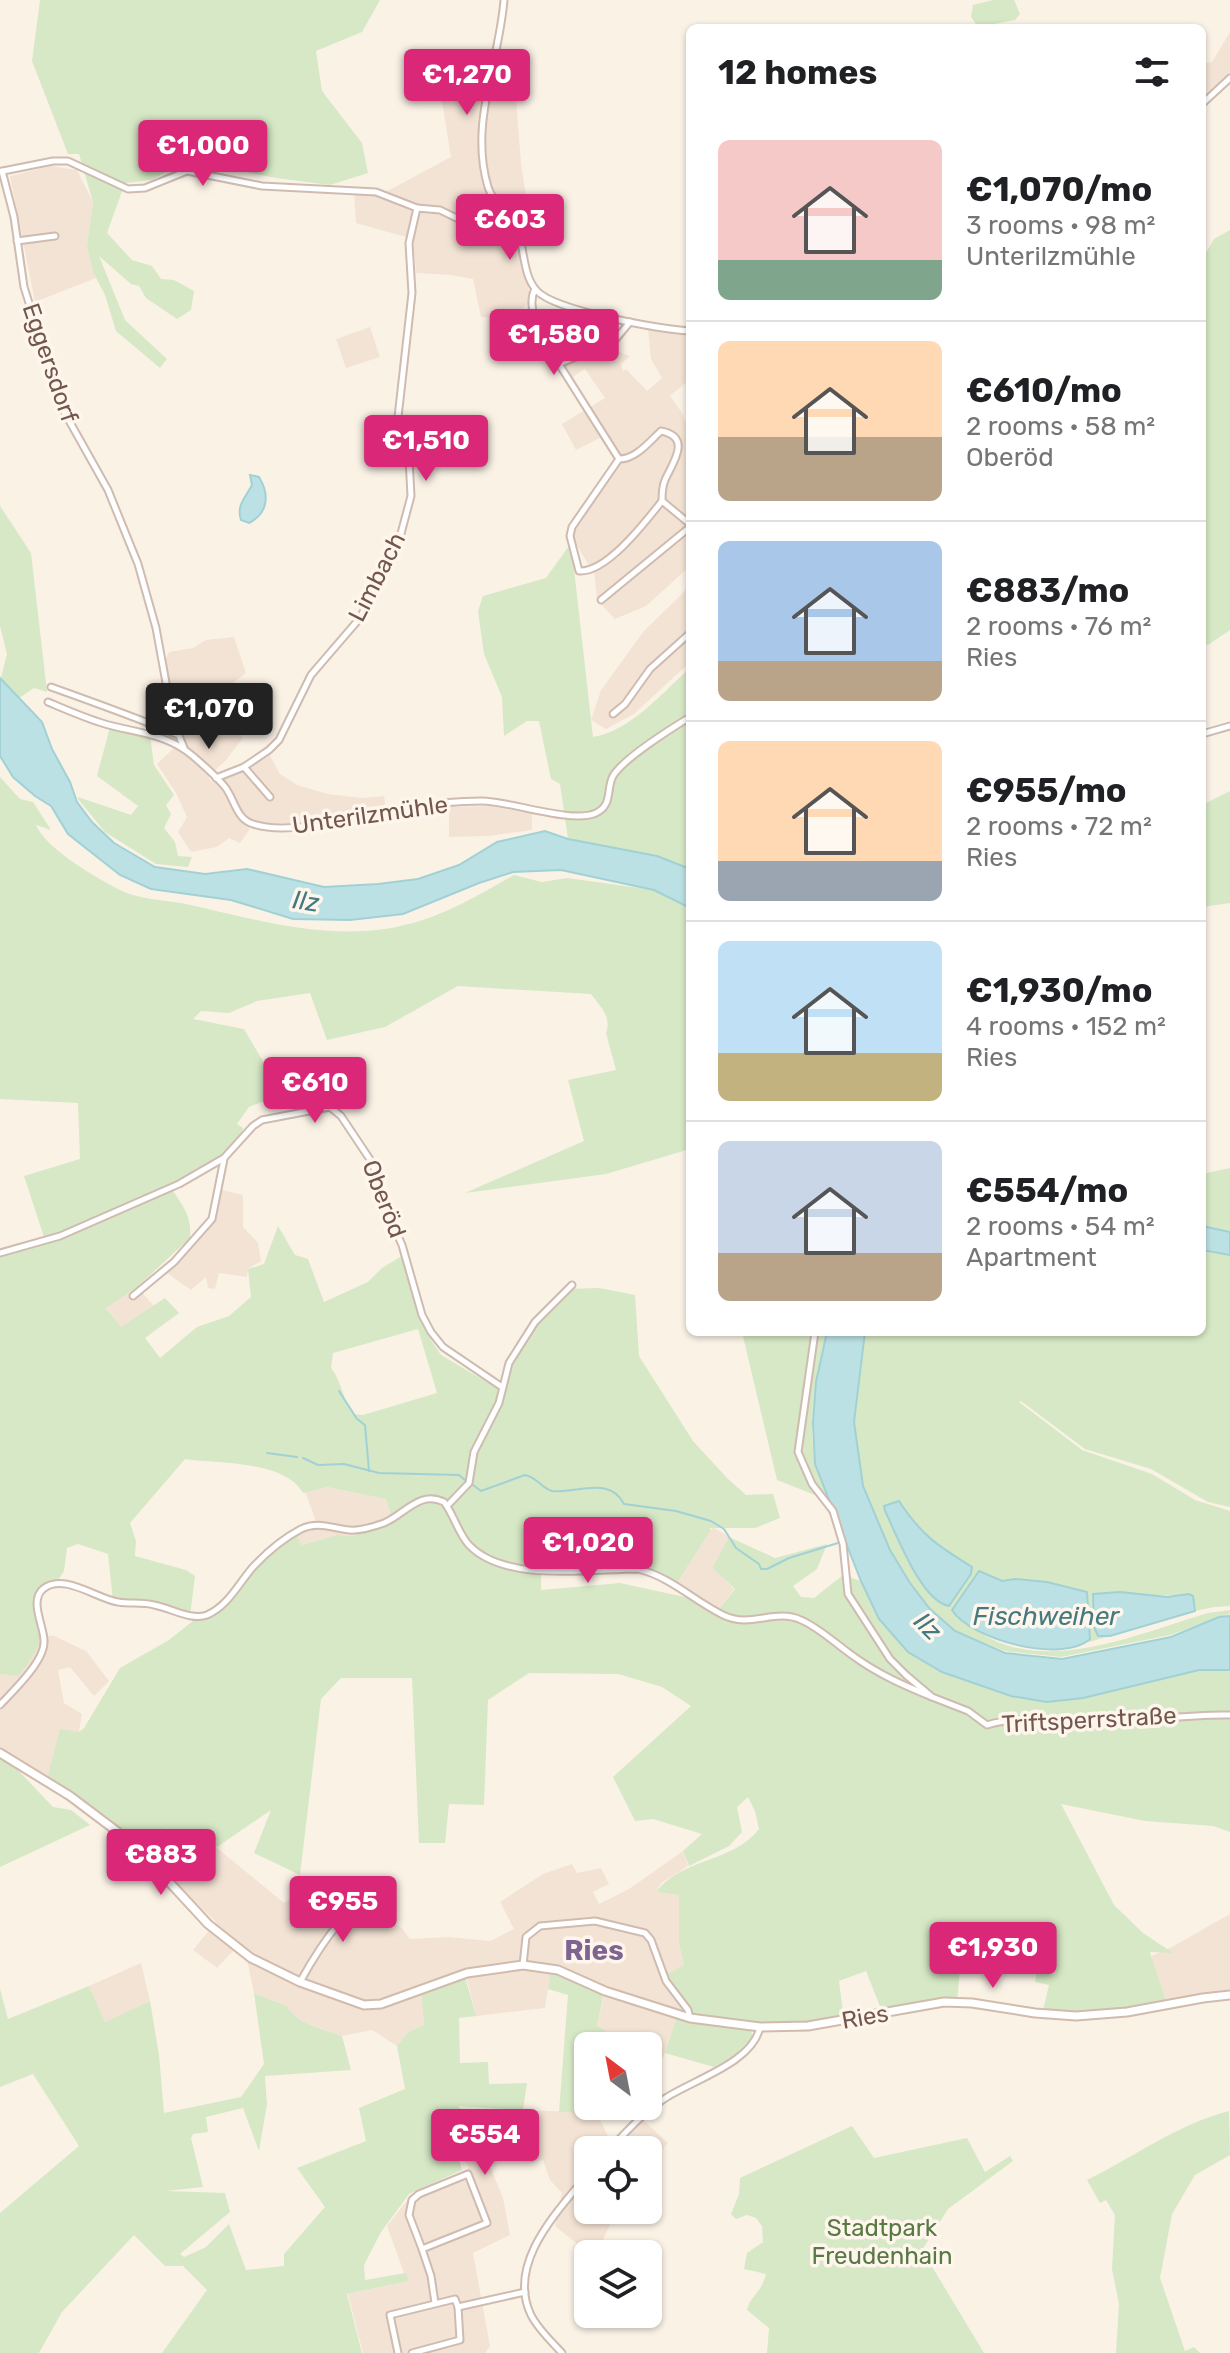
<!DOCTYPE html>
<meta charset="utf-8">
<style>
body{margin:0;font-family:Rubik,sans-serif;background:#f6f6f6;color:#202124;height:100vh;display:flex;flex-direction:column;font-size:30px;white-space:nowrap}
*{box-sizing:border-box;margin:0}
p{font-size:26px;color:#757577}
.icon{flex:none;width:44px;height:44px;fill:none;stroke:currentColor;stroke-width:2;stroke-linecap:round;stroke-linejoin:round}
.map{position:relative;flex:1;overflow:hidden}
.drawer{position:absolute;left:686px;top:24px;width:520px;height:1312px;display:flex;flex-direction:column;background:#fff;border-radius:12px;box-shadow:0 2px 6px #0004}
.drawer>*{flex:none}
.needle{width:52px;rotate:328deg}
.fabs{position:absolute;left:574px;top:2032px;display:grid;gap:16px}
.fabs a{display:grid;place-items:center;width:88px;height:88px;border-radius:12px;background:#fff;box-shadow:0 2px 6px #0004;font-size:40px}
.price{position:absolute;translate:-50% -68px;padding:0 18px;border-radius:8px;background:#db2777;color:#fff;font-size:26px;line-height:52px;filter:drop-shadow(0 2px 4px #0008)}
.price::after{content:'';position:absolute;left:50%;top:48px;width:24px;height:18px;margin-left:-12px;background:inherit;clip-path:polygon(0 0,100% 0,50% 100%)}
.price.on{background:#222;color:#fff}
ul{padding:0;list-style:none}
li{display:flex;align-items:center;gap:24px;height:200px;padding:0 32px}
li+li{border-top:2px solid #e0e0e0}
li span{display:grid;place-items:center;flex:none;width:224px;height:160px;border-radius:12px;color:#555}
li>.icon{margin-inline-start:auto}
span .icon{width:96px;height:96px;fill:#fffc;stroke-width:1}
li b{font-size:34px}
h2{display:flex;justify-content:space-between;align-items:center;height:96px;padding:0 32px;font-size:34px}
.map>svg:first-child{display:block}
.residential{fill:#f3e3d5}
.green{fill:#d6e8c5;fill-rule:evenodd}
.water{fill:#bce1e4;stroke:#a2d1d5;stroke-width:2}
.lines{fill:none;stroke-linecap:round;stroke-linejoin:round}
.stream{stroke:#a2d1d5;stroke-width:2}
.street-casing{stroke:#cfbbb0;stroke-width:9}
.secondary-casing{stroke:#d1bbad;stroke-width:11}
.street{stroke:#fff;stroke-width:5}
.secondary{stroke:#fff;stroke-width:7}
.labels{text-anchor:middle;stroke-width:7;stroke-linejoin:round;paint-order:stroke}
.street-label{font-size:24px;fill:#73574c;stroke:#fef6ec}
.park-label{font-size:24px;fill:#587844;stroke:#fef6ec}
.water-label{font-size:26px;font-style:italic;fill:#43797f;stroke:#fef6ec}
.quarter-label{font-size:28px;font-weight:bold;fill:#7e6490;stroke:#fef6ec}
</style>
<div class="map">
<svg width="1230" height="2353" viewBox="0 0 1230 2353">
<rect width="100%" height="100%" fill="#fbf2e6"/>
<g class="residential">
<path d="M1230,32V78L1202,104V63L1212,62Z"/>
<path d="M515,87L521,163L531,232L530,242L524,243L530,302L510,319L481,317L473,279L451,275L416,273L413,239L356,223L354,192L380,195L451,157L441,95Z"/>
<path d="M51,166L77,170L93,202L87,246L96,278L35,302L10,176Z"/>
<path d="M370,327L380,357L346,368L336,339Z"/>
<path d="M648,329L690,333V379L670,396L682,413L690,432V566L646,606L615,619L597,600L594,569L588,564L572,537L571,530L618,465L600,438L576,450L562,424L605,398L585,369L571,378L556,352L579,341L584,354L602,345L630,356L621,364L623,371L626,369L647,391L662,378L651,359Z"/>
<path d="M690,586V662L634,714L606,729L591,720L601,690L644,631Z"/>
<path d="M234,637L246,673L229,686L242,739L226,760L208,777L213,783L251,768L268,752L280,774L297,785L328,794L362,798L384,796L386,810L311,823H250L246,826L250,829L240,843L229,838L217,847L191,852L178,832L187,817L176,793L157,764L182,740L173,718L164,663L169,652L193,648L206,640Z"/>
<path d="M489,806L532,814V830L489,836L449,837V807Z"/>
<path d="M218,1189L243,1195V1227L258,1243L261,1261L248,1269L247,1277L219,1273L215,1289L208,1288L206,1277L191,1290L164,1271L212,1219Z"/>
<path d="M137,1287L154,1306L121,1328L106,1307Z"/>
<path d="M327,1487L386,1499L392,1519L353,1536L337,1535L302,1545L293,1531L316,1522L305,1491Z"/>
<path d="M713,1527L729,1537L712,1568L734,1589L719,1609L677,1583Z"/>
<path d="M43,1635L54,1636L86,1651L109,1681L94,1696L70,1667L58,1670L64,1703L82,1714L79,1732L60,1730L47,1778L0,1749V1674L19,1675Z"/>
<path d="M167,1828L211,1843L284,1903L307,1890L356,1906L375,1893L380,1919L401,1927L410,1939L449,1937L490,1941L514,1929L500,1902L543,1874L572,1864L577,1873L601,1868L609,1884L593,1892L599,1904L629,1889L683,1851L688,1866L661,1883L656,1892L679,1895V1944L684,1965L686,2012L676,2019L663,2058L648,2051V2046H638L597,2027L605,1991L551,1968L545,2008L476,2016L466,1976L421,1989L424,2025L408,2032L397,2046L372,2030L342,2036L306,2023L291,2014L287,2006L254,1993L247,1960L233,1951L217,1968L193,1950L216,1922L186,1894L144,1844Z"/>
<path d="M1230,1914V1993L1166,2001L1151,1956L1172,1947Z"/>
<path d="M141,1963L150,2001L105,2022L89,1986Z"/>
<path d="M523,2110L597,2113L614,2149L643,2120L668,2143L648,2165V2150H588V2210H617L596,2254H590L555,2226L562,2193L550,2180L543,2160L530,2163Z"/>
<path d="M479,2140L503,2198L510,2235L473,2253L490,2346L485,2353H363L348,2294L407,2281L387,2226L404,2204L418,2192L460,2174L469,2168L461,2153Z"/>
</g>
<g class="green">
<path d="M40,0H380L362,32L316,51L322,91L362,143L368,173L330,185L276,178L209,165L172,168L152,180L125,183L107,233L132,260L152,266L161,279L174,280L194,291L191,310L177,319L146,298L139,286L131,284L99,256L125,320L167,359L160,368L116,331L105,295L94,274L87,246L93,202L79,154H68L32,61Z"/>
<path d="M993,0H1014L1020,14L1015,20L978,27L971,17L973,5Z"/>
<path d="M1230,230V630L1208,645L1202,642V260L1214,239Z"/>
<path d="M0,506L31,553L47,692L34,688L18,699L1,678L7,654L0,626Z"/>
<path d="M571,543L593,737C631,731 663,692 690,668V869L657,856L568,839L560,784L551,779L539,721H527L504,736L502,697L484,654L478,611L483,596L546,578Z"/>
<path d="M110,727L150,735L154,765L174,795L166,805L171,814L164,828L175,842L178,856L192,857L188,867L156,864L105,832L78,799V797L131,815L138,806L97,776Z"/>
<path d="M0,777L20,799L33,802L51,830L36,825C46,849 98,879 122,891C139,899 163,900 181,903C256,919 333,944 409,924C446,915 482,893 514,875L542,882L567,878L654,890L690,908V1149L606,1174L465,1193L584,1141L568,1080L616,1070L606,1033C612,1017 600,1006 591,994L458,986L385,1027L327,1040L310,993L257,1001L229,1013L201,1011L193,1019L244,1029L282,1094L249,1107L237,1124L243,1128L242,1133L224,1158L171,1188C183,1206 192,1216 190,1238L137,1287L106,1308L121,1327L165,1298L179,1313L145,1338L160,1358L197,1327L229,1316L251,1297L248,1269L264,1264L278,1226L295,1255L308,1259L324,1302L368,1282L382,1268L405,1254L431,1340L441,1355L497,1388L499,1400L509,1363L535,1322L568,1289L599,1288L635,1295L639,1356L693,1441L727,1478L746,1495L773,1494L780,1518L755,1528H709L711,1530L677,1583L648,1571L619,1569L618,1553L579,1554L580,1570L541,1571V1590L620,1583L703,1601L719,1609L735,1589L712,1568L729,1537L775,1558L827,1544L817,1569L793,1586L801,1597L814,1598L843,1575L861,1581L879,1619L942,1672L1011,1696L1047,1702L1083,1698L1199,1670H1230V1832L1213,1826L1145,1821L1061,1804L1114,1905L1143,1933L1173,1953L1150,1952L1166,2001L1163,2006L1127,2012L1042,2014L1049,1985L1035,1982L1038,1967L989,1958L970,1946L960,1969L957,2002L883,2014L866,1971L839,1981L844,2021L798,2027L690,2018L688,2010L663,1977L684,1965L679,1944V1895L656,1892C681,1858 733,1863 759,1829L755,1811L748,1797L737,1807L742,1832L729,1846L689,1866L683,1851L702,1834L653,1819L635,1821L613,1777L691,1706L662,1687L618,1674L529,1673L488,1700L484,1805L449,1804L445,1843H419L412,1678H341L321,1699L300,1875L254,1853L271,1810L217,1847L211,1843L167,1828L144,1844L135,1845L47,1778L60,1729L79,1732L84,1728L120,1668L169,1640L198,1617L221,1607L256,1564L295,1533L302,1545L337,1535L353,1536L392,1519L386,1499L327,1487L303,1493C284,1460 219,1464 185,1459L130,1523L136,1541L135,1556L186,1570L195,1576L190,1616L167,1608L113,1601L108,1554L78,1544L67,1548L64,1571L56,1583L51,1584L38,1597C43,1638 45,1642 19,1676L0,1674V1255L45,1240L24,1176L80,1159L78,1103L0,1099ZM418,1329L437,1393L363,1415L353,1414C342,1398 342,1382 331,1368L333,1353Z"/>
<path d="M1230,791V903L1202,907V805Z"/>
<path d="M1230,1168V1232L1202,1226V1174Z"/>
<path d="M1202,1250L1230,1255V1507L1208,1502L1151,1469L1085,1449L1021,1401L1019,1402L1082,1450L1152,1474L1195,1500L1230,1511V1606L1214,1607L1195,1611L1193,1596L1189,1594C1157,1598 1126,1592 1093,1594L1094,1627L1098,1635L1110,1636L1086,1643L1090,1639L1087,1592L1047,1582L1015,1579L1002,1581L979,1571L953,1610C957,1617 964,1621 971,1626C1038,1680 1136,1634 1208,1613L1230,1610V1614L1170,1635L1061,1657L1005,1651L955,1631L930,1609L910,1583L890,1550L863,1486L854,1422L865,1332H1202ZM899,1501L916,1527L940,1547L921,1582L885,1511L884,1506Z"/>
<path d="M742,1332H827C818,1372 806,1424 816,1465C819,1477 826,1489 830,1501L777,1480Z"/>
<path d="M0,1757L13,1765L53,1807L71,1810L90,1825L0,1867Z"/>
<path d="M550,1972L604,1993L597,2026L610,2033L607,2046H588V2106H593L591,2113L559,2112L568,1995L548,1989Z"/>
<path d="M465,1977L476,2016L459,2018L460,2063L488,2062L489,2084L527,2083L523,2110L458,2106L471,2121L479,2140L458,2156L462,2170L409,2194L381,2232L364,2265L365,2280L406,2273L408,2281L347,2294L362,2353H162L207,2290L183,2266H165L134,2235L62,2312L39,2353H0V2213L79,2146L33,2074L0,2087V1989L8,2019L89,1986L105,2022L150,2001L159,2055L164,2113L241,2097L264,2064L254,1993L287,2006C296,2024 324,2029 342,2036L351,2070L265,2076L267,2104L259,2151L243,2108L206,2117L208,2132L193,2134L191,2138L203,2187L166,2191L225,2193L230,2212L180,2254L184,2257L206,2247L229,2224L246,2270L284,2266V2254L325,2207L297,2168L366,2141L359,2108L405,2089L397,2046L408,2032L424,2025L421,1991Z"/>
<path d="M676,2019L751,2031L753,2037L734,2056L714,2067L665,2053Z"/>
<path d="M1229,2111L1230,2155L1195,2175L1172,2214L1160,2278L1185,2351L1194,2347L1200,2353H1116L1119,2304L1112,2269L1115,2215L1106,2200L1100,2203L1087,2180C1134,2157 1178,2124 1229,2111Z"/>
<path d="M852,2126L874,2158L967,2138L985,2172L1010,2156L1013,2161L948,2209L922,2250L984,2353H767L769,2328L747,2310C751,2294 761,2294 766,2274L744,2269L747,2253L763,2242L762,2226L756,2218L747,2215L736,2219L731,2214L739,2194L740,2178Z"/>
</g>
<g class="water">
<path d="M250,475L259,477C270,495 268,513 249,523L241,520C236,505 246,497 252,485Z"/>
<path d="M0,678L42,722L52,749L70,782L77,802L92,822L114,843L155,867L205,874L247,869L324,887L378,884L418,879L459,865L497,842L545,831L568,839L657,856L690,869V908L654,890L561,870L513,872L479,883L403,914L350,920L293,919L231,900L151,889L120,875L68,834L51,806L35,796L13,777L0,756Z"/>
<path d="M1202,1226L1230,1232V1255L1202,1250Z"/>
<path d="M827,1332H865L854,1422L863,1486L890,1550L910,1583L930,1609L955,1631L1005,1653L1062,1659L1171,1637L1219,1617L1230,1616V1670H1199L1083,1698L1047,1702L1011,1696L942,1672L908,1652L879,1619L861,1581L815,1464L813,1423L816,1382Z"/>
<path d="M899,1501C921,1535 938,1546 972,1567L971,1574L949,1606C921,1601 897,1535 885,1511L884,1506Z"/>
<path d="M979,1571L1002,1581L1015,1579L1047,1582L1087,1592L1090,1639C1062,1664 971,1640 952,1610Z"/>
<path d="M1120,1592L1167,1597L1189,1594L1193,1596L1195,1611L1110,1636H1098L1094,1627L1093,1594Z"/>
</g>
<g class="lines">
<g class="stream">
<path d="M339,1391L357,1419L365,1425L369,1471"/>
<path d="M267,1453L297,1457"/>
<path d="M303,1458L318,1465L344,1464L379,1473L459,1475L466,1481"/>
<path d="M473,1485L481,1491L525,1475C537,1477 542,1489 552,1491C576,1494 609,1475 624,1504L676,1511L711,1521L724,1529L736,1548L759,1564L761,1569H767L789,1558L838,1543"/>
</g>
<g class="street-casing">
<g id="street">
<path d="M504,0C499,64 469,123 488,187C494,206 511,216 518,233C525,252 523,276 537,291C556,311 660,329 690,331"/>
<path d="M1202,104L1230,78"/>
<path d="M2,171L14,217L24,287L62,408L108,490L138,564L156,628L173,721L184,748"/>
<path d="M3,171L53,161H68L128,189L145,188L187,171L262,186L376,192L417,208"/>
<path d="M17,241L55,236"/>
<path d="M535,289C523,312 549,344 559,364L615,340L630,322"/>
<path d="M559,364L619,459C636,459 649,442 661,431C693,437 672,464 665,480C662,487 662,494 662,501L690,524"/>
<path d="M619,459L572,527L570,536L579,571C607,573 646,521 662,501"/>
<path d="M601,600L690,527"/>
<path d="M51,687C93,702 135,717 176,734"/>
<path d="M48,702C67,710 85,718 105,724C133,732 160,733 185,750C195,757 217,777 225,787C235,800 236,819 253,824C292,837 362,814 403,808C428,804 456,801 482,801C510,801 572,824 596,813C613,805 606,789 613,776C623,759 672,728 690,717"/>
<path d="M613,714L625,704L650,669L690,633"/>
<path d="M1202,734L1230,726"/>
<path d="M244,767L270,797"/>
<path d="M216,778L244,767L269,750L279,740L311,675L360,618L399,541L411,496L409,458L398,417L412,293L409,243L417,208L440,210L469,224L509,219"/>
<path d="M0,1253L60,1236L179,1184L224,1158L253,1126L262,1120L330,1107L341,1116L373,1164L385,1207L402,1245L422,1315L431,1332L443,1347L502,1387"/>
<path d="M133,1296L174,1262L212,1219L224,1159"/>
<path d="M815,1332L798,1452L812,1484L833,1511L843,1544L848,1594L890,1659L906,1675L932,1697L968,1711L987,1725C1023,1714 1067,1723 1105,1722C1147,1721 1188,1714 1230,1715"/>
<path d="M447,1506L469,1483L474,1452L499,1403L509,1363L535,1322L572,1285"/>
<path d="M0,1705C13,1691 45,1661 44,1641C44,1626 29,1601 43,1589C63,1572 97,1599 118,1602C130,1604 142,1602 154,1605C171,1608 191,1621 207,1615C228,1606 239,1583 253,1567C266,1553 284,1538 301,1529C318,1521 331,1528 349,1530C360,1531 373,1527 384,1523C405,1514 420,1490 444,1502C454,1515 458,1533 469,1545C505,1583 590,1569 638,1569C671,1577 694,1601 723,1615C751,1629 774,1608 801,1620C820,1628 838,1646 856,1658C880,1675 905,1686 932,1697"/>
<path d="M523,1965L526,1937L540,1926L595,1921L645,1933L651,1940L666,1981L688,2010L690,2018"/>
<path d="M300,1982C316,1953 344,1907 375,1893"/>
<path d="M609,2150C626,2132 643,2113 664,2099C692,2080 753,2063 760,2027"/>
<path d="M422,2249L409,2215L412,2200L419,2194L468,2174L487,2223L422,2249L431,2276L435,2303"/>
<path d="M458,2307L525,2292"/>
<path d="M398,2353L390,2315L455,2299L458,2307L460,2340L412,2353"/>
<path d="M562,2353C551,2341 538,2329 531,2315C506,2263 558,2211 588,2174"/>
</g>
</g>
<g class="secondary-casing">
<path id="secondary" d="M0,1753L70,1796L135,1845L208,1924L251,1958L300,1982L364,2005L381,2004L467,1973L523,1965L558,1970L605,1991L690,2018L760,2027L808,2026L944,2002L972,2003L1035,2013L1076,2016L1127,2012L1203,1998L1230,1995"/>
</g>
<use href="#street" class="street"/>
<use href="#secondary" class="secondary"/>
</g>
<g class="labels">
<g class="street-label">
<text transform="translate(50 363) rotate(71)" y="8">Eggersdorf</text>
<text transform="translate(377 577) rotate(-63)" y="8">Limbach</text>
<text transform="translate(370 815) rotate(-8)" y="8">Unterilzmühle</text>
<text transform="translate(384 1199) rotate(69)" y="8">Oberöd</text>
<text transform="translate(1089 1720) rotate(-3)" y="8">Triftsperrstraße</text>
<text transform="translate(865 2017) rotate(-10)" y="8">Ries</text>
</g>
<g class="park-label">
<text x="882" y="2236">Stadtpark<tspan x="882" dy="28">Freudenhain</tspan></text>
</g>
<g class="water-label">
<text transform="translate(306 901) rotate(8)" y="9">Ilz</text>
<text x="1046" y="1625">Fischweiher</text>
<text transform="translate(928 1626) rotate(45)" y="9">Ilz</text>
</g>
<g class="quarter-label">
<text x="594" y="1960">Ries</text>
</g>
</g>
</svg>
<div class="fabs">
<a><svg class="needle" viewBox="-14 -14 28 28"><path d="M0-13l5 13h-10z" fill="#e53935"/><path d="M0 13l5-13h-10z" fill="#757577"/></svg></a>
<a><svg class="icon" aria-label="locate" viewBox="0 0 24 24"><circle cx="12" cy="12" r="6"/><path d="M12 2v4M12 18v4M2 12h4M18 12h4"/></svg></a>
<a><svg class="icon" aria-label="layers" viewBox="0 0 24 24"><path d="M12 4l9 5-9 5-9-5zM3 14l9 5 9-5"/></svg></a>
</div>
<b class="price" style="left:467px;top:117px">€1,270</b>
<b class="price" style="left:203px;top:188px">€1,000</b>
<b class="price" style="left:510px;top:262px">€603</b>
<b class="price" style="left:554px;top:377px">€1,580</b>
<b class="price" style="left:426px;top:483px">€1,510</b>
<b class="price on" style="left:209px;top:751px">€1,070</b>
<b class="price" style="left:315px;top:1125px">€610</b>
<b class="price" style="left:588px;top:1585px">€1,020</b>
<b class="price" style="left:161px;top:1897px">€883</b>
<b class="price" style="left:343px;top:1944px">€955</b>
<b class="price" style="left:993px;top:1990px">€1,930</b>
<b class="price" style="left:485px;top:2177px">€554</b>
<section class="drawer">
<h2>12 homes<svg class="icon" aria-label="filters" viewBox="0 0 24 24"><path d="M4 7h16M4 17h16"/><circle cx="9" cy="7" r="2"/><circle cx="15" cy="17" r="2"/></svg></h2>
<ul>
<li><span style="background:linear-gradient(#f6c9c9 75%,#7fa58c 0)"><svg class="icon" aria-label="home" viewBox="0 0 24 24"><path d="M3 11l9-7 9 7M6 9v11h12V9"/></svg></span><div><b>€1,070/mo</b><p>3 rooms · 98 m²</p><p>Unterilzmühle</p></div></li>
<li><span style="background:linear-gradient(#ffd9b3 60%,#b9a48a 0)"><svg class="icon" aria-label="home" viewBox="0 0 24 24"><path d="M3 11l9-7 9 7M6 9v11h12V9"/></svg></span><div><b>€610/mo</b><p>2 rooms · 58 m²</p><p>Oberöd</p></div></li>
<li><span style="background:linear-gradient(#a9c7e8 75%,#b9a48a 0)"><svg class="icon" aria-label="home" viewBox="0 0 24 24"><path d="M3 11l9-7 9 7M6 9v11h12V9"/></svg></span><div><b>€883/mo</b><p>2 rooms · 76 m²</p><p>Ries</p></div></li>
<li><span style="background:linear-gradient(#ffd9b3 75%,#9aa5b1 0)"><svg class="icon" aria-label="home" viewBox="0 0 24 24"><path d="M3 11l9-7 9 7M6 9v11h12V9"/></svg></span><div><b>€955/mo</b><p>2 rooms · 72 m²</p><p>Ries</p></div></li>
<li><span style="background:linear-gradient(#bfe0f5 70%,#c2b280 0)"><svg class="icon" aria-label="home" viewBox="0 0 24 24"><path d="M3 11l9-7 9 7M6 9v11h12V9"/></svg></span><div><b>€1,930/mo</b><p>4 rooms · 152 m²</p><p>Ries</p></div></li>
<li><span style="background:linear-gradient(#c9d6e8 70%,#b9a48a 0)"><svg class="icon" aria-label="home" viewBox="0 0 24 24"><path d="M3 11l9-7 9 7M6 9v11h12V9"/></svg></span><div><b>€554/mo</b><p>2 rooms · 54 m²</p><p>Apartment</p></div></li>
</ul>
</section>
</div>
